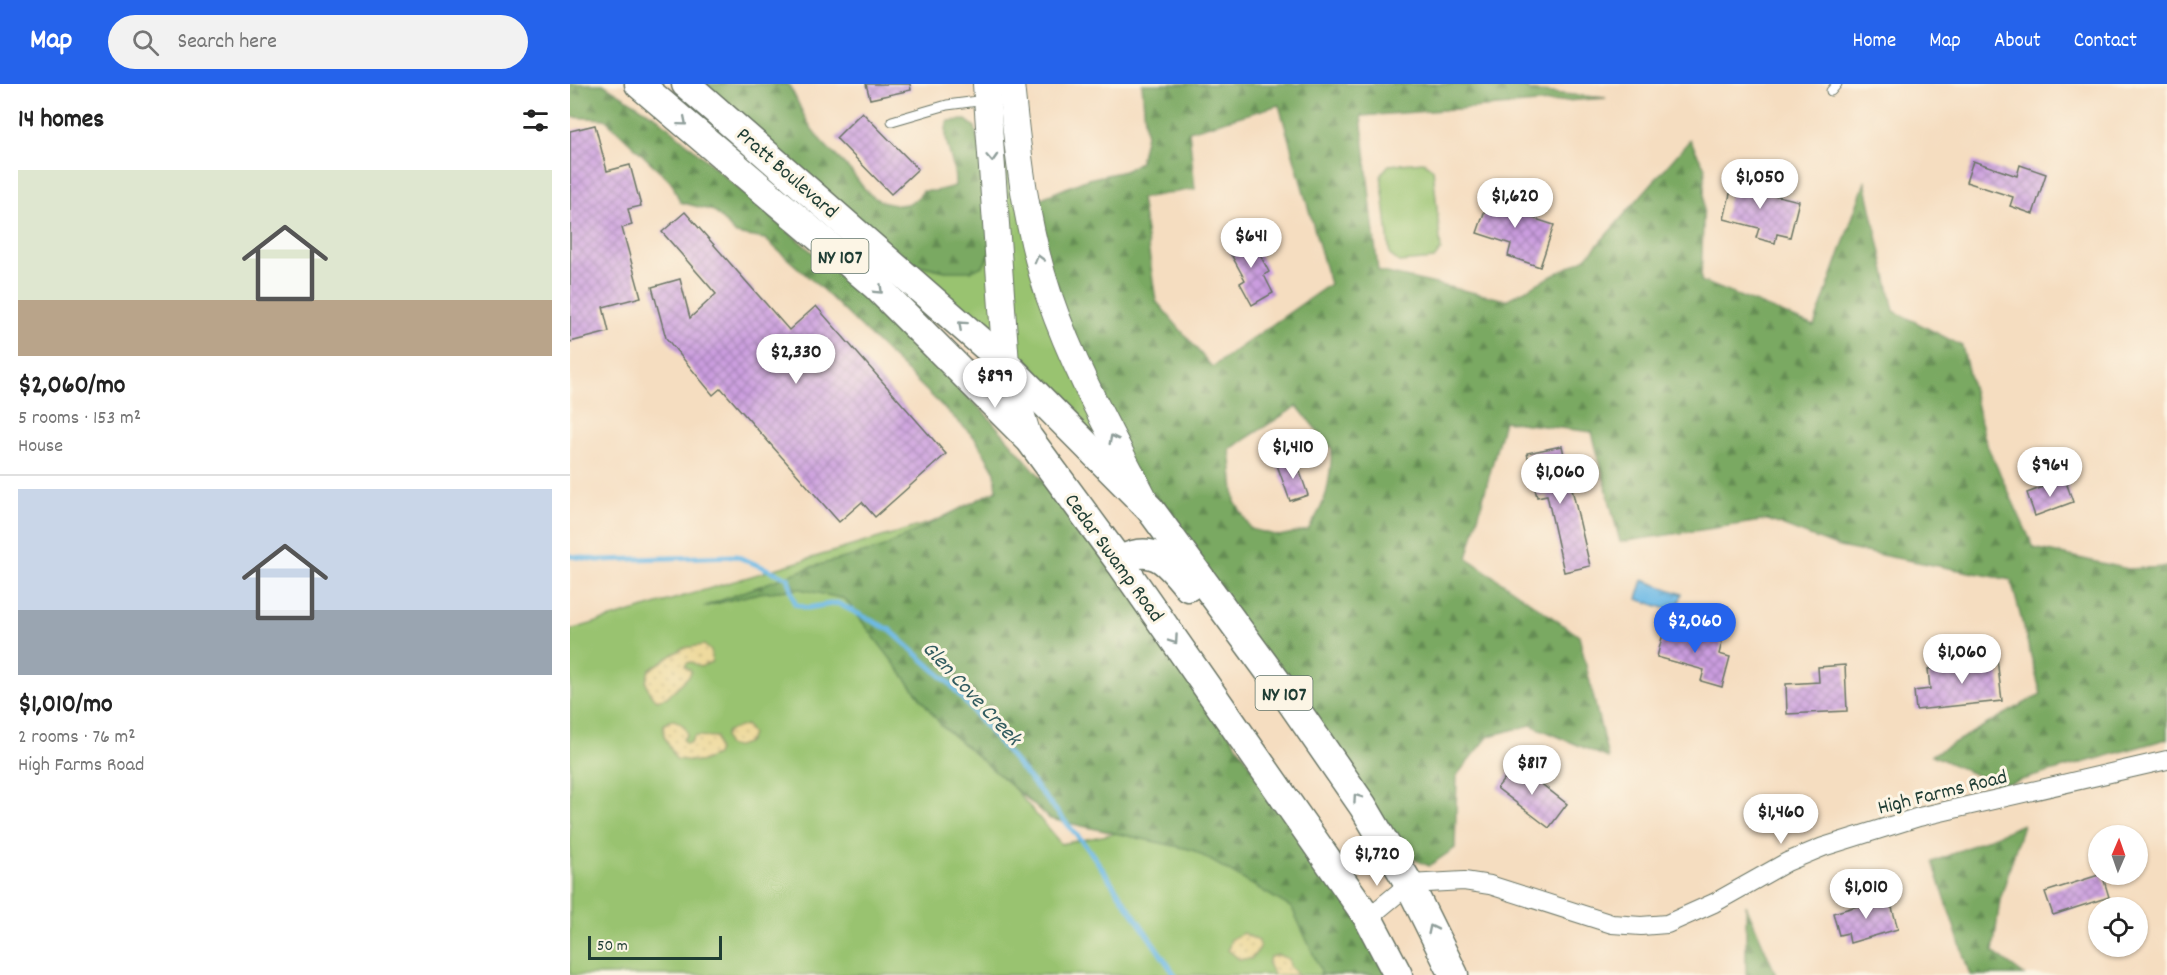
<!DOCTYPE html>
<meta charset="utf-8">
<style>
body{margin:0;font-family:Dekko,sans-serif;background:#f2f2f2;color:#222;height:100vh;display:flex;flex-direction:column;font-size:22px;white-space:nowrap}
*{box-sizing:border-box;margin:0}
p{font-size:20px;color:#767676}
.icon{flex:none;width:33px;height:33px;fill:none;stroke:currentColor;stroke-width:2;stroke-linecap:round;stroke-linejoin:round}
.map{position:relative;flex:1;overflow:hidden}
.details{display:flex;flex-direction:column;background:#fff;width:570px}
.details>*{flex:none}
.needle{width:39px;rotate:2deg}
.fabs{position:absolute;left:1518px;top:741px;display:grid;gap:12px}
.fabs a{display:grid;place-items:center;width:60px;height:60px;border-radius:50%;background:#fff;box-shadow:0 2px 4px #0004;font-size:30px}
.scale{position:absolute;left:18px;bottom:15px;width:134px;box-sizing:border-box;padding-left:6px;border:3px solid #1f3d34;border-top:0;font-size:16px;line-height:21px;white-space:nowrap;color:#1f3d34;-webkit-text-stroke:4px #fcf5e5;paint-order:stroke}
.price{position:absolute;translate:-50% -51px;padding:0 14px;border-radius:21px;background:#fff;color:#222;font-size:20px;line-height:39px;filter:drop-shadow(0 2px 3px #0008)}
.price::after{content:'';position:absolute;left:50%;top:36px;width:18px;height:14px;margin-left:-9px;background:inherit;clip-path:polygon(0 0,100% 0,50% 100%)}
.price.selected{background:#2563eb;color:#fff}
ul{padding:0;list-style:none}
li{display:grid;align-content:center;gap:12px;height:318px;padding:0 18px}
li+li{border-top:2px solid #e0e0e0}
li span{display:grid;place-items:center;height:186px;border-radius:0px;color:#555}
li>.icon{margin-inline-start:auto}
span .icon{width:108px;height:108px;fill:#fffc;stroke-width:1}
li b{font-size:26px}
h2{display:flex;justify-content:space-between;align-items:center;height:72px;padding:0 18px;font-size:26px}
header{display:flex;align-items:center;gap:36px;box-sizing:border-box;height:84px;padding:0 30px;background:#2563eb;color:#fff}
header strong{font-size:28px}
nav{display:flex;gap:33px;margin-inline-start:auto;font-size:21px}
.search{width:420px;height:54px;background:#f2f2f2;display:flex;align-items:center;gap:15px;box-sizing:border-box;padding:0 21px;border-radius:33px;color:#767676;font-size:22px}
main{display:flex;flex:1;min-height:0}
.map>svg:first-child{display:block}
.grass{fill:#99c370;stroke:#5c8052;stroke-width:1.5}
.forest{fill:url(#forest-firs);stroke:#4c734b;stroke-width:1.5;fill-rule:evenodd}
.sand{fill:url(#sand-dots);stroke:#868c69;stroke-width:1.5}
.water{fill:url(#water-ripples);stroke:#467b8d;stroke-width:1.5}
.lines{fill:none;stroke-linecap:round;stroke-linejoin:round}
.stream{stroke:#6cb9e6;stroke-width:5}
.building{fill:url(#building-cross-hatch)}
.service-casing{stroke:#6a7565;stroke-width:11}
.minor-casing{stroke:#6a7565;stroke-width:20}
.secondary-casing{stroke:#6a7565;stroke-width:28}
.primary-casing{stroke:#6a7565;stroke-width:31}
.service{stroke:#fff;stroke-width:9}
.minor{stroke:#fff;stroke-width:18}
.secondary{stroke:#fff;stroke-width:26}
.primary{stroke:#fff;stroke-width:28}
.oneway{stroke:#8f9e9a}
.labels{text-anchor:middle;stroke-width:6;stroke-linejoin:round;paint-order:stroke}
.shield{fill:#fcf5e5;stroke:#617469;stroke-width:1.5}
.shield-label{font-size:20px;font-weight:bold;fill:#1f3d34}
.street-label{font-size:21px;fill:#1f3d34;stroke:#fcf5e5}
.water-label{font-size:22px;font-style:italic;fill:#325c60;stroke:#fcf5e5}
</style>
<header>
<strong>Map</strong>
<div class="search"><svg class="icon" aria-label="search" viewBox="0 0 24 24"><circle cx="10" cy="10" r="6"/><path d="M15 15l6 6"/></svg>Search here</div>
<nav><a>Home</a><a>Map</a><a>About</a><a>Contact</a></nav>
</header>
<main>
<section class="details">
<h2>14 homes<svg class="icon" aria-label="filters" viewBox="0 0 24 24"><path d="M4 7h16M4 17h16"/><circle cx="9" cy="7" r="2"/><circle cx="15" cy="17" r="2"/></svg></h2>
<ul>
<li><span style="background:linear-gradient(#dfe7d0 70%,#b9a48a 0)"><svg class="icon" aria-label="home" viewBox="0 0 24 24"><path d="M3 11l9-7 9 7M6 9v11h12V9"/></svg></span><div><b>$2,060/mo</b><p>5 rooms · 153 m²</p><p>House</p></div></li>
<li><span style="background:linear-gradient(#c9d6e8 65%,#9aa5b1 0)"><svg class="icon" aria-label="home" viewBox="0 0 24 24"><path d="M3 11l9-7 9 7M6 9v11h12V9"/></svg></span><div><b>$1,010/mo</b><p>2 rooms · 76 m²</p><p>High Farms Road</p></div></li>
</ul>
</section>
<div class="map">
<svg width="1597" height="891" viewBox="0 0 1597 891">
<defs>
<pattern id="forest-firs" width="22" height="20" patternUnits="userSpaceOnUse" patternTransform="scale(1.5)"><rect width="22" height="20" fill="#7aa962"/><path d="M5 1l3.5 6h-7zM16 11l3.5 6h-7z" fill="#638b52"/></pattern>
<pattern id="sand-dots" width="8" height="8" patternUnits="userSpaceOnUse" patternTransform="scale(1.5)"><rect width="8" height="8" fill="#eeda9e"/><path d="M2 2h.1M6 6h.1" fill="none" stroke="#ccbc89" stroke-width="1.8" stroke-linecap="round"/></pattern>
<pattern id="water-ripples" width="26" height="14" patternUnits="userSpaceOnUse" patternTransform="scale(1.5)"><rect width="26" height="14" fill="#6cb9e6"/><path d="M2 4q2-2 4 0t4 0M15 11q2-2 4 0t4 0" fill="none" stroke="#5898bb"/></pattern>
<pattern id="building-cross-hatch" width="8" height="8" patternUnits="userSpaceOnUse" patternTransform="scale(1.5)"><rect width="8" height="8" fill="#cb9ddf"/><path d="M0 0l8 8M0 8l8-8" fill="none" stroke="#a481b6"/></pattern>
</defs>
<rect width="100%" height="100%" fill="#fcf5e5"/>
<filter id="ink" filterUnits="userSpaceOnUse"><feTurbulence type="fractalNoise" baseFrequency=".0167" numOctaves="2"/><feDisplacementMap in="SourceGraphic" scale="12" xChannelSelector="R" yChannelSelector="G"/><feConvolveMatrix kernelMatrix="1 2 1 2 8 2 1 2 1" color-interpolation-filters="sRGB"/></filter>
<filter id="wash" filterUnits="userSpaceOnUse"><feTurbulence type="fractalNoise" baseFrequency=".008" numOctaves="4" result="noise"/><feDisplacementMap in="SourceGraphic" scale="24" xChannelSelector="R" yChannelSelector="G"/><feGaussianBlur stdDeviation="1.35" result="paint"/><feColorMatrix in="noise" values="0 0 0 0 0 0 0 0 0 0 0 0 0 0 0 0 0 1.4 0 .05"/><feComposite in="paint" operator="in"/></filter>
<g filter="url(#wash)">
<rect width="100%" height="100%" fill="#f5ddc0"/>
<g class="grass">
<path d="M432,22L582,426L319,174L376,187Z"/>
<path d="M854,78L863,85L871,166L864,175L829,178L820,171L811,90L819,81Z"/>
<path d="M366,437L272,501L491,760L703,719L801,891H0V546Z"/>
</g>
<g class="forest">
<path d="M0,0H33L88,34L288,208L413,327L514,443L828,891H750L751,887L722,824L623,766L480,735L371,641L275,515L230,505L189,509L133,523L241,483L312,464L427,406L425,388L405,354L251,204L195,155L166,150L144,127L110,118L102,99L35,35L0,33Z"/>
<path d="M124,0H218C226,12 230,25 237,37C248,57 265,70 280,86C287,94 293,105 301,111C318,124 341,126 353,107H366L385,102C387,78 370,57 378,37L396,36L405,43L412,74L421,169L413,182L401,187H376L319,174Z"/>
<path d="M572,0H950L961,7L1036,14L791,32L808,187L936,216L1016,174L1120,56L1135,84L1131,197L1244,242L1295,98L1324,227L1392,262L1416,359L1464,464L1558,485L1597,483V655L1430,702L1362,671L1471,610L1441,496L1269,463L1198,436L1050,458L1022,348L934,337L897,474L1009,552L1038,674L961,641L919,652L887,691L885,764L859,782L832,770L582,426L512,288L457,120L518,95L555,87L570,78L576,50ZM709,21L760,200L642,283L586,217L571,114L625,105L619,47ZM727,322L762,365C759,402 759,414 738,446L709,452L681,445L665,418L660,365Z"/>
<path d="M1453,740L1430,816L1423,868L1454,891H1400L1363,778Z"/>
<path d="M1176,821L1206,891H1176Z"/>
</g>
<g class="sand">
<path d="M134,561L141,567L142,578L130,583L122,578L117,579L115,582L121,587L120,591L97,613L87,616L80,610L76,598L79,586L113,564Z"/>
<path d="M101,636C109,636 117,643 117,651L113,655L115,659H120L125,652L146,653L148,666L146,671L130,678L106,675L94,652L93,641Z"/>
<path d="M176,641L182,650L179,658L165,663L157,661L155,653L157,647Z"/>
<path d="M673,849L689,857L690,864L681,875H669L658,866L661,855Z"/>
<path d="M708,871L719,875L720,883L729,891H704L698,880L700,873Z"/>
</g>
<path class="water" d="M1073,496L1112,510L1106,528L1067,515Z"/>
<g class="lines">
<path class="stream" d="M0,472L28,476L166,472L218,494L225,520L237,524L267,519L320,546L380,600L520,767L605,891"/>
</g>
<g id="blocks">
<g class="building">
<path d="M296,0H340L341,6L300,15Z"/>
<path d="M292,28L348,85L321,110L266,54Z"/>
<path d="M25,41L37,87L60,81L71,122L58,125L62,141L52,144L71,213L33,223L39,248L0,258V47Z"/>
<path d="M1403,77L1447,92L1450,81L1476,90L1463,130L1440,122L1443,113L1396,98Z"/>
<path d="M1165,89L1186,95L1183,106L1229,117L1220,153L1207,150L1205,159L1186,154L1189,144L1154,135Z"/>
<path d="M923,103L946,110L941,127L984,141L970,183L938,172L941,160L907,149Z"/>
<path d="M115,128L219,246L246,222L376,370L305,433L292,418L269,438L151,304L143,311L96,254L82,203L110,195L120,234L146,210L92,148Z"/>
<path d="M679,150L699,188L694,191L703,209L682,221L670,199L675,196L657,163Z"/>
<path d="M992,362L1020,482L994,488L977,411L967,413L957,369Z"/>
<path d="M725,374L738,411L720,417L707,381Z"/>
<path d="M1495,395L1503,418L1465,432L1457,409Z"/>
<path d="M1095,542L1152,558L1149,570L1160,573L1152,603L1131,597L1134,586L1087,573Z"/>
<path d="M1426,566L1432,617L1346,626L1344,607L1360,605L1358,585L1410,579L1409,567Z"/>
<path d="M1275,581L1277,627L1217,630L1216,600L1249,598L1248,583Z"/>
<path d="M946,680L997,720L979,744L927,704Z"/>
<path d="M1532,790L1539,813L1483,831L1475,808Z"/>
<path d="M1319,813L1328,845L1280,859L1278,849L1269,851L1263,829Z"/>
</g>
</g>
</g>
<g filter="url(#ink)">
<use href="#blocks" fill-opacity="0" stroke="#6a7565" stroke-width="1.5"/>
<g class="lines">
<g class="service-casing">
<g id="service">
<path d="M1261,7L1267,0"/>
<path d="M322,37L377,21L416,16"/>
</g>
</g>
<g class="minor-casing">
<path id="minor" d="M798,834L839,800L894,797L920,801L1042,840L1071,842L1097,840L1144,819L1217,778L1253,763L1349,733L1597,676"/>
</g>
<g class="secondary-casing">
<g id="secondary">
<path d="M416,0L436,280L459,355"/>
<path d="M441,0C448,71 456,144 479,212C503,282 539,347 573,412"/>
</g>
</g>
<g class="primary-casing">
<g id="primary">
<path d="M69,0L306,202L460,356L549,477L798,834L828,891"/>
<path d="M116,0L436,280L580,425L710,602L793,722L839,800L884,891"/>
<path d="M549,477C583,458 598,478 618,503"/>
</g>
</g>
<use href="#service" class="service"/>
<use href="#minor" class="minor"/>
<use href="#secondary" class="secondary"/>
<use href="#primary" class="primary"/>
</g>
<defs><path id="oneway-chevron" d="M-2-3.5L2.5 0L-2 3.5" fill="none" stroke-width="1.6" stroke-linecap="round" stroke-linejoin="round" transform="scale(1.5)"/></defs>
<g class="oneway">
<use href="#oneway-chevron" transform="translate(113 38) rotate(40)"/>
<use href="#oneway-chevron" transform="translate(422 74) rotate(87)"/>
<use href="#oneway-chevron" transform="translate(469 175) rotate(-105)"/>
<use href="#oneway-chevron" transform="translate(309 206) rotate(44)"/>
<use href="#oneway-chevron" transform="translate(392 241) rotate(-138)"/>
<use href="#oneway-chevron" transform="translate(543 355) rotate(-117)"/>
<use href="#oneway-chevron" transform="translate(604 556) rotate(55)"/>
<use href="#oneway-chevron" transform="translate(787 714) rotate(-125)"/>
<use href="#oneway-chevron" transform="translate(862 845) rotate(-116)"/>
</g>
</g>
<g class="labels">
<g class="shield">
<rect x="241.5" y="155" width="57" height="34" rx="4.5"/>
<rect x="685.5" y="592" width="57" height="34" rx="4.5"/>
</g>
<g class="shield-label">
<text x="270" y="179">NY 107</text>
<text x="714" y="616">NY 107</text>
</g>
<g class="street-label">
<text transform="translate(218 88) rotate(41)" y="7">Pratt Boulevard</text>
<text transform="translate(545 473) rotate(54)" y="7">Cedar Swamp Road</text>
<text transform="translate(1372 707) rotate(-14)" y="7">High Farms Road</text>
</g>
<g class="water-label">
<text transform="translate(403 608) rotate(47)" y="8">Glen Cove Creek</text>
</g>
</g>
</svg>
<div class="fabs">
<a><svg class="needle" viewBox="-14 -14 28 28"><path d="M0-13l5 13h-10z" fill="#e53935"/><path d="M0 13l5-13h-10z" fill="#767676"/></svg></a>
<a><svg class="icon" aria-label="locate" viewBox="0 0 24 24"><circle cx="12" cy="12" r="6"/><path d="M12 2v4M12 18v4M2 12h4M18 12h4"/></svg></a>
</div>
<div class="scale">50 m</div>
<b class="price" style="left:1190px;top:126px">$1,050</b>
<b class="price" style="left:945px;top:145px">$1,620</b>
<b class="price" style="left:681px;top:185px">$641</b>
<b class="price" style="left:226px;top:301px">$2,330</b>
<b class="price" style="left:425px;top:325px">$899</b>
<b class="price" style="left:723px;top:396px">$1,410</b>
<b class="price" style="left:1480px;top:414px">$964</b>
<b class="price" style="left:990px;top:421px">$1,060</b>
<b class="price selected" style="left:1125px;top:570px">$2,060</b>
<b class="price" style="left:1392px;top:601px">$1,060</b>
<b class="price" style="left:962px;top:712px">$817</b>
<b class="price" style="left:1211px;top:761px">$1,460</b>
<b class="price" style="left:807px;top:803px">$1,720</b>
<b class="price" style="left:1296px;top:836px">$1,010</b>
</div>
</main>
